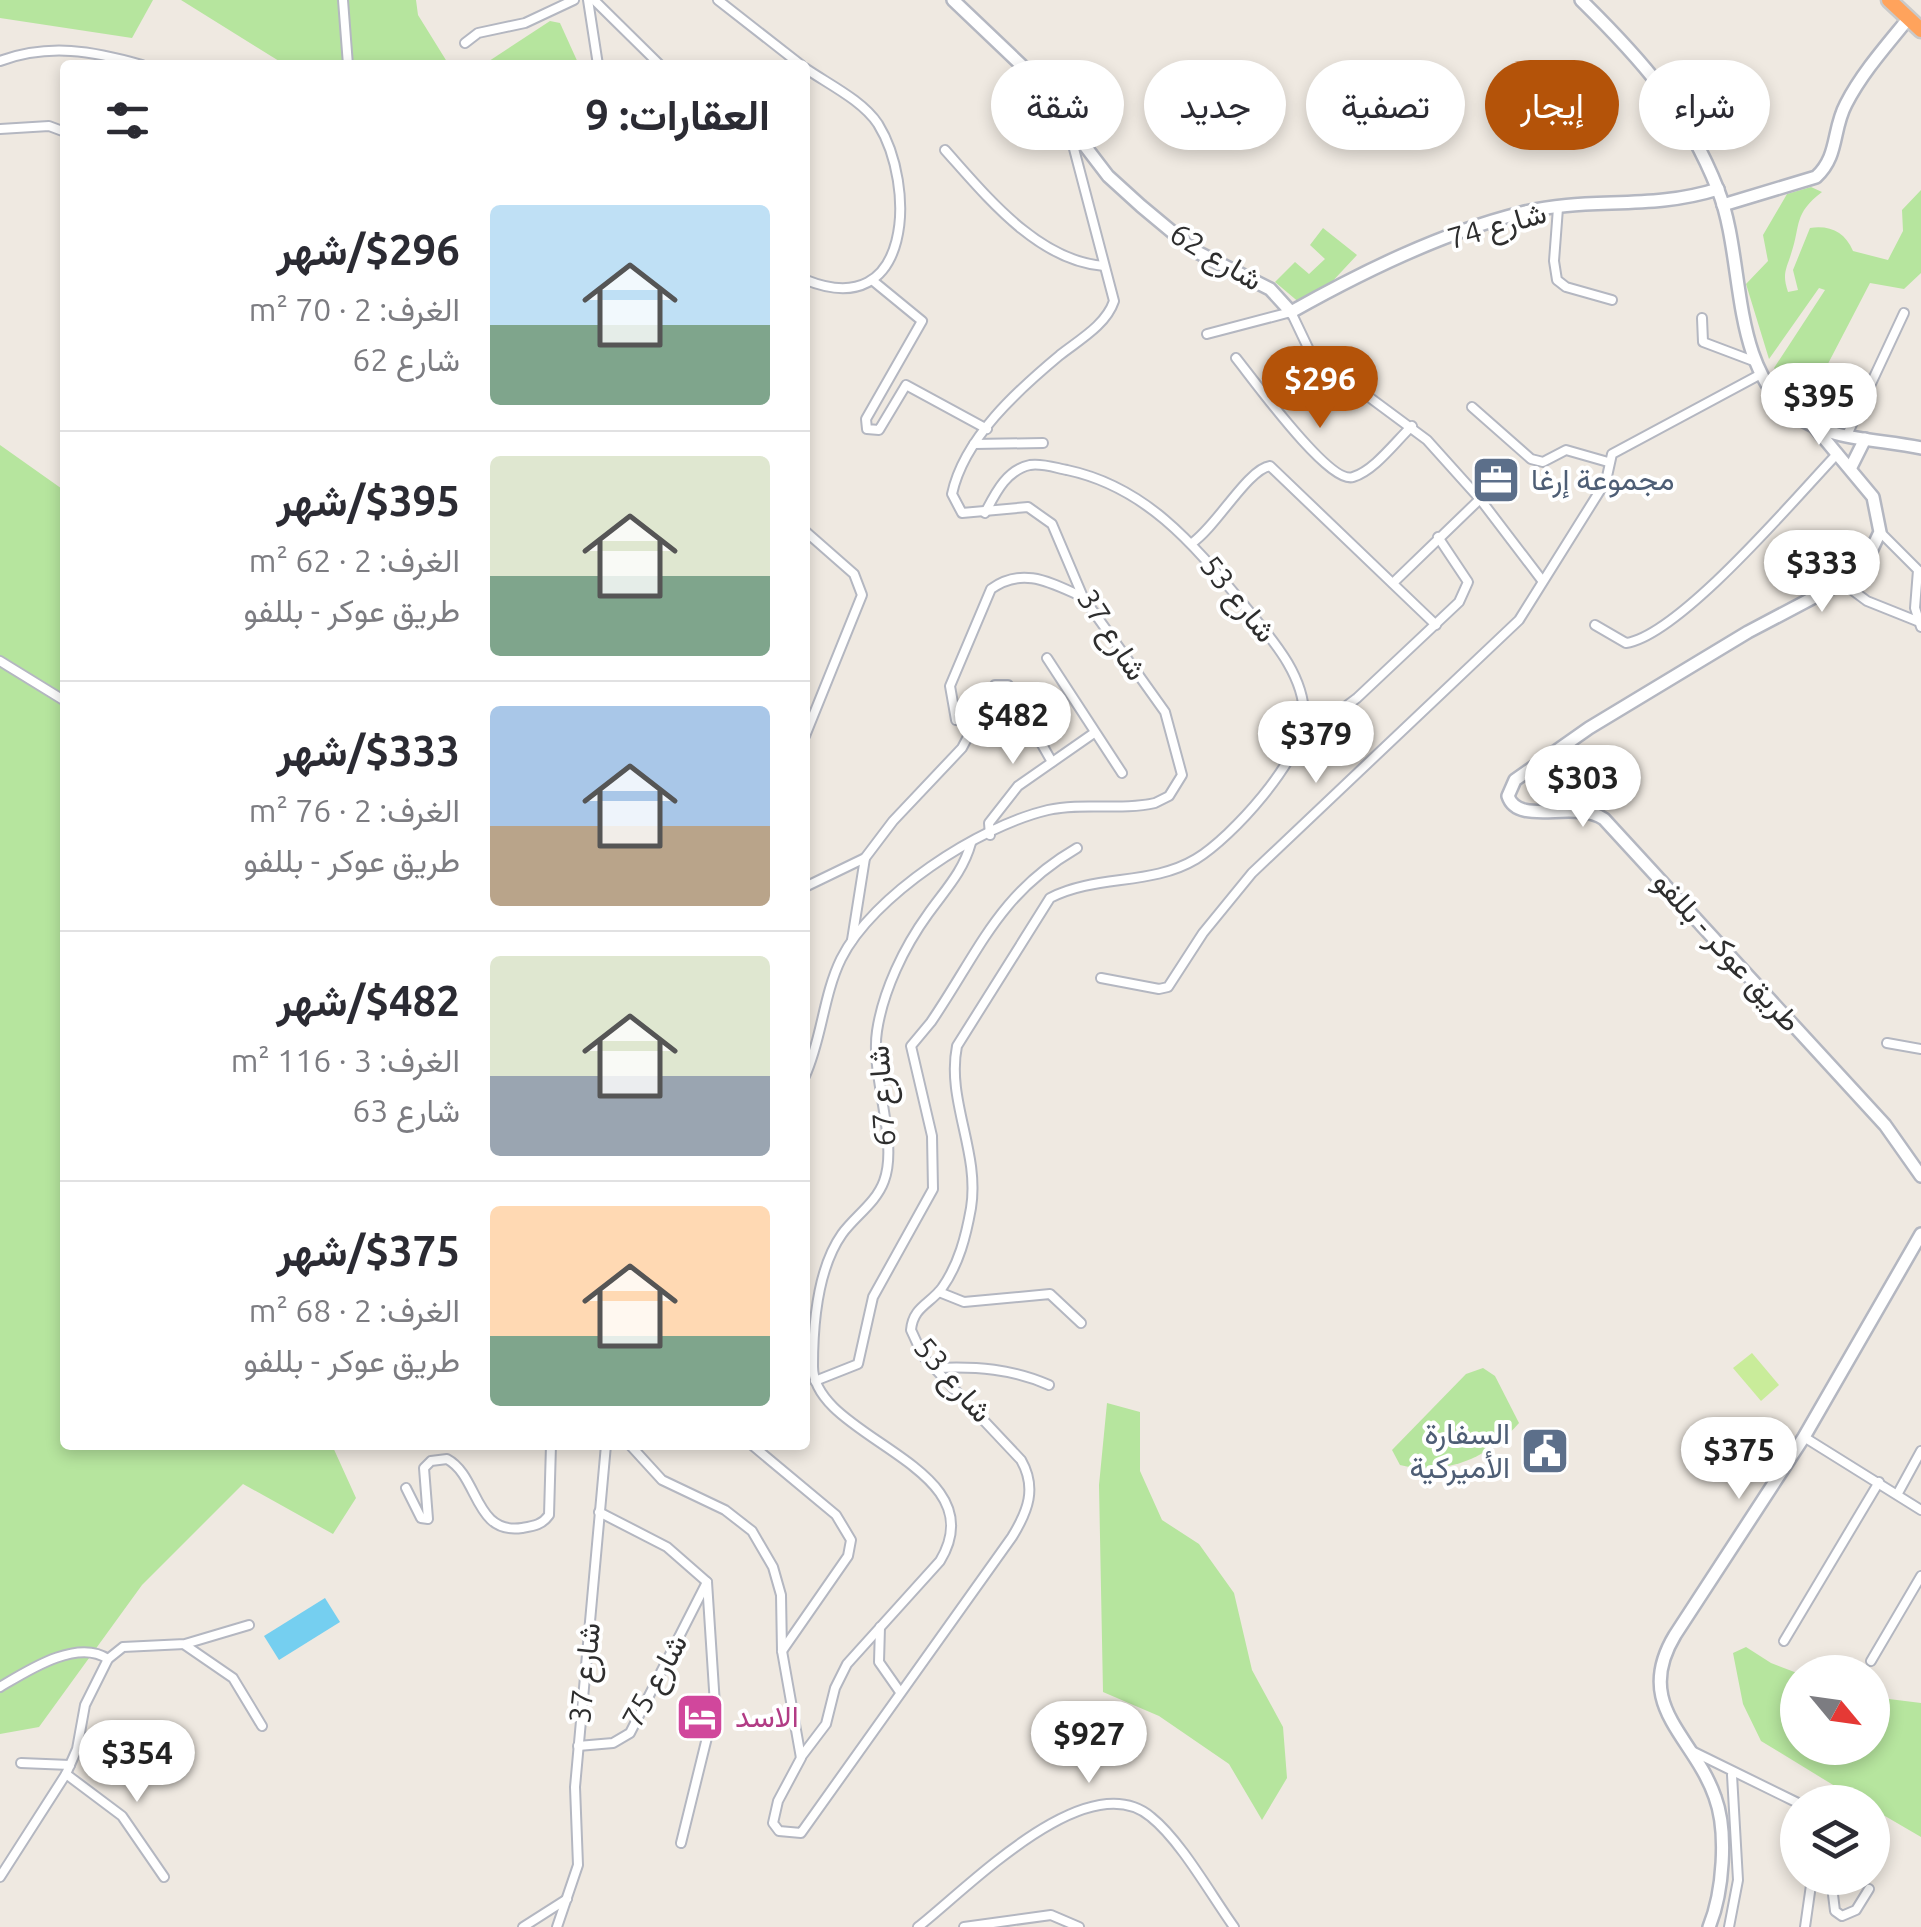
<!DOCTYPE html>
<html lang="ar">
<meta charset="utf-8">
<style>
body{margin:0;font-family:Ubuntu,Vazirmatn,sans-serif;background:#f7f7f7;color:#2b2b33;direction:rtl;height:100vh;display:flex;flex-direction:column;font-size:38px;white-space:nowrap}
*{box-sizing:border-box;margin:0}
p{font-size:32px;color:#7c7c81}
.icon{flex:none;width:55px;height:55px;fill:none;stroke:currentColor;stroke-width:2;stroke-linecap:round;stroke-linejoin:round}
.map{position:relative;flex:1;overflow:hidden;direction:ltr}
.side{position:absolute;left:60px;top:60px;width:750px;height:1390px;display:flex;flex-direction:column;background:#fff;border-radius:10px;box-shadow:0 5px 15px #0003;direction:rtl}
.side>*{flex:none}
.top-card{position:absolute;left:840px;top:60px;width:930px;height:90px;direction:rtl;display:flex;gap:20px}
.needle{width:65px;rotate:119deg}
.fabs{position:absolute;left:1780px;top:1655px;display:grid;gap:20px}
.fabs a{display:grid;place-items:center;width:110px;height:110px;border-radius:50%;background:#fff;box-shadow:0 5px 15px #0003;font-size:50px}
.price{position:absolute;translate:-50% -85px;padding:0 22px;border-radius:35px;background:#fff;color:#222;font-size:32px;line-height:65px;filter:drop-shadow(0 2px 5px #0008)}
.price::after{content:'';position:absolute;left:50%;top:60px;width:30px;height:22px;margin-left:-15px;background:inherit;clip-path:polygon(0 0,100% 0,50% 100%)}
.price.current{background:#b45309;color:#fff}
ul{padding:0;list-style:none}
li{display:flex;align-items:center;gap:30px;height:250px;padding:0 40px}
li+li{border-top:2px solid #e1e1e2}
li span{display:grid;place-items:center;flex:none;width:280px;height:200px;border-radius:10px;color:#555}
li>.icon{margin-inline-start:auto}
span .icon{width:120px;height:120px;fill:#fffc;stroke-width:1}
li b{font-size:42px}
h2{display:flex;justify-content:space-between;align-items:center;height:120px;padding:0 40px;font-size:42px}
.chip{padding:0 35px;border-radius:45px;background:#fff;box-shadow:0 5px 15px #0003;font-size:35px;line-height:90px}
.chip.current{background:#b45309;color:#fff}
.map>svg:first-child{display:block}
.green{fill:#b6e59e}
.pitch{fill:#c9ec9a}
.water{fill:#75cff0}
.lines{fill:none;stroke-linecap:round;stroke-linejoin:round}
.street-casing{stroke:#b4b7c1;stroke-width:12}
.secondary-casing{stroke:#b4b7c1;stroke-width:16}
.highway-casing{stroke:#c9c9c9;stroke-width:19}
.street{stroke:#fff;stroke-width:8}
.secondary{stroke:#fff;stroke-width:11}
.highway{stroke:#ffa35c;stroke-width:14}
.labels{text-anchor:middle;stroke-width:8;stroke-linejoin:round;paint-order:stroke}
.street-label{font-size:30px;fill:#2e2e2e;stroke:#fff}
.service-label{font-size:30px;fill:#4e5e75;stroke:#fff;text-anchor:start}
.hotel-label{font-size:30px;fill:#b23c85;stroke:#fff;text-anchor:start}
</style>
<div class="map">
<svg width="1921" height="1927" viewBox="0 0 1921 1927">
<rect width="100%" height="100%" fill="#efe9e1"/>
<g class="green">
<path d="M0,0H153L132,38L0,18Z"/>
<path d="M181,0H416L418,15L449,65H277L279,61Z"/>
<path d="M550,21L560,23L579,65H483Z"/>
<path d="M1811,187L1822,192C1793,214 1801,225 1791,254C1786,270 1782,274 1788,292L1798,290L1793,270L1810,228C1830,225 1845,232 1853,251L1888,260L1903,231L1902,210L1921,190V273L1904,289L1870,283L1806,406L1774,368L1825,290L1819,288L1769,359L1746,284L1768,261L1763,235L1787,194Z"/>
<path d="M1323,228L1357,255L1329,285L1301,304L1275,282L1295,262L1309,274L1325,259L1310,245Z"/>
<path d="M0,445L65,491V1445H332L356,1498L333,1534L243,1484L142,1585L39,1727L0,1734Z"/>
<path d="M1483,1368L1495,1376L1519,1423C1488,1458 1446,1476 1400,1465L1392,1450L1466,1374Z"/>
<path d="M1107,1403L1140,1412V1471L1162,1520L1199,1544L1234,1593L1252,1670L1283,1727L1287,1778L1262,1820L1229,1764L1159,1716L1103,1692L1099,1485Z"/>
<path d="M1746,1647L1771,1663L1797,1673L1798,1748H1872L1873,1697L1921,1703V1837L1873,1809L1872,1802H1861L1761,1741L1743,1704L1733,1653Z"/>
</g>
<path class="pitch" d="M1752,1353L1779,1385L1761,1401L1733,1368Z"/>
<path class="water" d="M325,1598L340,1622L279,1660L264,1636Z"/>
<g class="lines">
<g class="street-casing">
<g id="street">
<path d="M343,0L348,65"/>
<path d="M588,0L598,65"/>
<path d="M594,0L660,65"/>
<path d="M718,0L801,65"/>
<path d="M465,43L478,33L525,23L574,0"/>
<path d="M0,61C49,43 93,51 142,65"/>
<path d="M805,68C828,84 862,100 878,124C916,185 913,323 806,280"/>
<path d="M0,129L49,126L65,132"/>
<path d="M945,150C987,197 1038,261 1104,266"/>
<path d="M1558,208L1554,261L1557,280L1566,287L1612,300"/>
<path d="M872,280L922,321L866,419L867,429L879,430L906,385L987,429"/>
<path d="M1702,318L1703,342L1756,362"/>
<path d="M1207,334L1291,312L1311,354L1427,440L1480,499L1541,579"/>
<path d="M1236,358C1253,379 1329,485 1353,477C1375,470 1395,442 1412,426"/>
<path d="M1472,407L1531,459L1543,462L1566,450L1608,462"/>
<path d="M1847,435L1904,313"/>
<path d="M974,444L1043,443"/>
<path d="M805,531L854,574L862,595L805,736"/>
<path d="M1880,532L1918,570L1915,608L1921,627"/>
<path d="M1192,543C1216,527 1248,469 1270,466L1436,625"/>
<path d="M1836,578L1867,601L1917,621"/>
<path d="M1393,583L1480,499"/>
<path d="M1595,625L1626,643C1680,635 1797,496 1838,453"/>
<path d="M1047,658L1122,773"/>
<path d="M0,661L65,701"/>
<path d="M956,720L950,686L991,589C1023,566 1051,583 1083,597"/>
<path d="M1304,721L1341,710L1357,698L1459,602L1468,582L1438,537"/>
<path d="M990,835L989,823L1018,786L1094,733"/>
<path d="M805,887L865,858"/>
<path d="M852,940L865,858L893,821L962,748L995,685H1008L1052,762"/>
<path d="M1101,978L1159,989L1168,987L1203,933L1252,873L1519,620L1606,481L1612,454L1761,374"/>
<path d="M1887,1043L1921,1049"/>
<path d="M805,1076C822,1039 823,996 841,959C872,896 979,826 1048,810C1083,802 1120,811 1155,803L1169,796L1182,775L1165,712L1083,597L1052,524L1028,507L962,513L952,494C964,438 1018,390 1060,355C1079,340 1106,325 1114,301L1068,126"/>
<path d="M939,1292L964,1302L1050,1294L1081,1323"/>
<path d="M936,1368C976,1366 1013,1369 1049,1385"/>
<path d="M815,1381L858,1364L873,1297L933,1189L932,1136L911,1046L931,1022C980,950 998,894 1077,848"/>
<path d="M1804,1437L1921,1510"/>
<path d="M630,1445L662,1480L725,1510L752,1531L773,1567L781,1595L782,1651L801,1758L778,1801L773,1823L779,1831L801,1833L1012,1537C1028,1511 1037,1488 1021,1460L923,1356L911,1330C913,1307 930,1304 942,1288C959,1264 966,1236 971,1208C980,1152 946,1100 957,1046L1050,898C1097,874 1151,886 1196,859C1232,837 1302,760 1304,717C1305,674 1269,636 1244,605C1194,545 1147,487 1067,470C1056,468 1042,463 1030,465C1006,470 995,494 985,513"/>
<path d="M752,1445L836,1515L851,1540L848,1556L782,1651"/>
<path d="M406,1488L421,1518L428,1519L424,1468L431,1461L447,1459C479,1476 474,1535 522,1528C534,1526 542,1525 549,1515L551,1445"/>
<path d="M1898,1493L1921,1451"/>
<path d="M599,1512L667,1547L707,1582L715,1705L681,1843"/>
<path d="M880,1627L879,1662L900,1692"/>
<path d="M1784,1641L1879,1482"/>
<path d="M185,1645L233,1678L262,1726"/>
<path d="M1871,1661L1921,1576"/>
<path d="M0,1687C27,1671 77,1638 108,1659"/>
<path d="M578,1746L613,1743L630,1733L707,1582"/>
<path d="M1694,1752L1798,1803"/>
<path d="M801,1757L826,1724L835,1688L847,1664L940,1561C998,1465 812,1439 813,1366C813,1325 818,1268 842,1234C855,1216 876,1203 884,1181C899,1141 870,1076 877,1031C883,991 904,947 928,914C945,890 963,872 971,843"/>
<path d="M21,1763L70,1765"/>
<path d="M66,1774L122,1816L164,1877"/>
<path d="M0,1877L66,1774L77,1749L85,1705L108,1659L123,1647L185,1644L249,1625"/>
<path d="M1831,1878L1835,1911L1842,1916L1856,1910L1869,1889"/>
<path d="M523,1927L567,1899"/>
<path d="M557,1927L578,1865L575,1787L606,1445"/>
<path d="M918,1927C967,1889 1087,1763 1151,1817C1181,1841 1211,1895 1234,1927"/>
<path d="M964,1927L1051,1915L1079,1927"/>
<path d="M1729,1927L1738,1880L1732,1775"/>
<path d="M1805,1927L1812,1878"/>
</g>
</g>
<g class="secondary-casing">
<g id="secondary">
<path d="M953,0L1037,80"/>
<path d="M1581,0C1642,60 1686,109 1718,190C1746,260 1728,366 1796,416C1831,441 1881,439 1921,448"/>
<path d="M1033,78L1108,176L1141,206L1195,251L1270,289L1291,312C1362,272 1441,233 1521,213C1587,196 1649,211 1718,189"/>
<path d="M1723,205L1816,177C1839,156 1832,130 1846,104C1862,73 1886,46 1908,19"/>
<path d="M1813,425L1873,497L1880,532L1871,551L1841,583L1748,632L1589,728L1515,780L1508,796C1518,827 1575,799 1604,819L1885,1125L1921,1176"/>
<path d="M1851,467L1865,439"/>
<path d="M1709,1927C1723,1893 1728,1832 1715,1797C1694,1736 1632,1706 1675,1635L1804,1437L1921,1234"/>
</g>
</g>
<g class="highway-casing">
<path id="highway" d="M1889,0L1921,30"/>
</g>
<use href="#street" class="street"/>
<use href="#secondary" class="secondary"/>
<use href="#highway" class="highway"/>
</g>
<defs>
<g id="office-square" transform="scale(2.5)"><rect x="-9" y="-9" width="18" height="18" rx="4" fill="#5c6f8a" stroke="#fff"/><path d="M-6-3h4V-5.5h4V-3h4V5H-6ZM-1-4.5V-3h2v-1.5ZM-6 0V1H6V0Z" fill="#fff"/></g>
<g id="civic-square" transform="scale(2.5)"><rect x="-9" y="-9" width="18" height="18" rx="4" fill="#5c6f8a" stroke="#fff"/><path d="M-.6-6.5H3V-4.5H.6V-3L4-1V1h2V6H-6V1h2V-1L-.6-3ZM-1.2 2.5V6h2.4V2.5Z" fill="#fff"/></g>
<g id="hotel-square" transform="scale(2.5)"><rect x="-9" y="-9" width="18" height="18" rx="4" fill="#d1479c" stroke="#fff"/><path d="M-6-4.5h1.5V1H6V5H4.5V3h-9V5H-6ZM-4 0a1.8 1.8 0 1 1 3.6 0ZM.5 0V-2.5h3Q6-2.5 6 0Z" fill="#fff"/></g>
</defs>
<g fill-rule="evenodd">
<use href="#office-square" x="1496" y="480"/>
<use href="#civic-square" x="1545" y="1451"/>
<use href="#hotel-square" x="700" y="1717"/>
</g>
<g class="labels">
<g class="street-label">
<text transform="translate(1497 226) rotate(-16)" y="10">شارع 74</text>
<text transform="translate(1216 257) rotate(31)" y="10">شارع 62</text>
<text transform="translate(1238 599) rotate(51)" y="10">شارع 53</text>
<text transform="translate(1112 635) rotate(57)" y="10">شارع 37</text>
<text transform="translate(1727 952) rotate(48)" y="10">طريق عوكر - بللفو</text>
<text transform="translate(882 1096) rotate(-94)" y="10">شارع 67</text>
<text transform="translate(953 1380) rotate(49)" y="10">شارع 53</text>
<text transform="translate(585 1673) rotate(-84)" y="10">شارع 37</text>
<text transform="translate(655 1681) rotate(-61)" y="10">شارع 75</text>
</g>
<g class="service-label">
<text x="1531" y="490">مجموعة إرغا</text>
<text x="1510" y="1444" text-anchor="end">السفارة<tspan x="1510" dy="34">الأميركية</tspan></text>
</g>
<g class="hotel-label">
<text x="735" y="1727">الاسد</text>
</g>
</g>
</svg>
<div class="fabs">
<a><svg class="needle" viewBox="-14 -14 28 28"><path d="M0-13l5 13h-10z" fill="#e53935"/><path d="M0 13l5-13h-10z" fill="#7c7c81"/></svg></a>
<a><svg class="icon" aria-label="layers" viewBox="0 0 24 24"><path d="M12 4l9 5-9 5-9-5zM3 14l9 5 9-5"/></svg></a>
</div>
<b class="price current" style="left:1320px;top:431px">$296</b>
<b class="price" style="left:1819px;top:448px">$395</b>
<b class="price" style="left:1822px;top:615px">$333</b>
<b class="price" style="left:1013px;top:767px">$482</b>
<b class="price" style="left:1316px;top:786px">$379</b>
<b class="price" style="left:1583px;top:830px">$303</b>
<b class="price" style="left:1739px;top:1502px">$375</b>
<b class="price" style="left:1089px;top:1786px">$927</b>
<b class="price" style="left:137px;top:1805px">$354</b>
<div class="top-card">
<a class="chip">شراء</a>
<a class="chip current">إيجار</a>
<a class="chip">تصفية</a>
<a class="chip">جديد</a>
<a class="chip">شقة</a>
</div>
<section class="side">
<h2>العقارات: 9<svg class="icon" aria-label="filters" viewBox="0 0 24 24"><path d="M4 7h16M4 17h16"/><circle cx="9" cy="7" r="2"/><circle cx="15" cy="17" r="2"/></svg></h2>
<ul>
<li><span style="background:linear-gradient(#bfe0f5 60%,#7fa58c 0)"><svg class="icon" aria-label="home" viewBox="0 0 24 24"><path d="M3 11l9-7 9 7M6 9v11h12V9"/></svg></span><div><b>$296/شهر</b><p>الغرف: 2 · 70 m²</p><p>شارع 62</p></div></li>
<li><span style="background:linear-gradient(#dfe7d0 60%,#7fa58c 0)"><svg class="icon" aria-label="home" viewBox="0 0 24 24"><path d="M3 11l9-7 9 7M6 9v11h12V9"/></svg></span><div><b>$395/شهر</b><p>الغرف: 2 · 62 m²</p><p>طريق عوكر - بللفو</p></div></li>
<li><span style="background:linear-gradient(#a9c7e8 60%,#b9a48a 0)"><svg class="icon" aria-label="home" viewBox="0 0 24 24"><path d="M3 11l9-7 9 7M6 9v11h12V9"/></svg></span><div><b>$333/شهر</b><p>الغرف: 2 · 76 m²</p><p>طريق عوكر - بللفو</p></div></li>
<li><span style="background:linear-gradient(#dfe7d0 60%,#9aa5b1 0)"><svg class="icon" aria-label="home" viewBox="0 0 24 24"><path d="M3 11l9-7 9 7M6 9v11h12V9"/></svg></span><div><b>$482/شهر</b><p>الغرف: 3 · 116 m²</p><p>شارع 63</p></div></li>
<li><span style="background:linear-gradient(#ffd9b3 65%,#7fa58c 0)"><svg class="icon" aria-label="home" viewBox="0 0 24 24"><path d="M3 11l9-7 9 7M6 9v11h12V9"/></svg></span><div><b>$375/شهر</b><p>الغرف: 2 · 68 m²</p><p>طريق عوكر - بللفو</p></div></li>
</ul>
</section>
</div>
